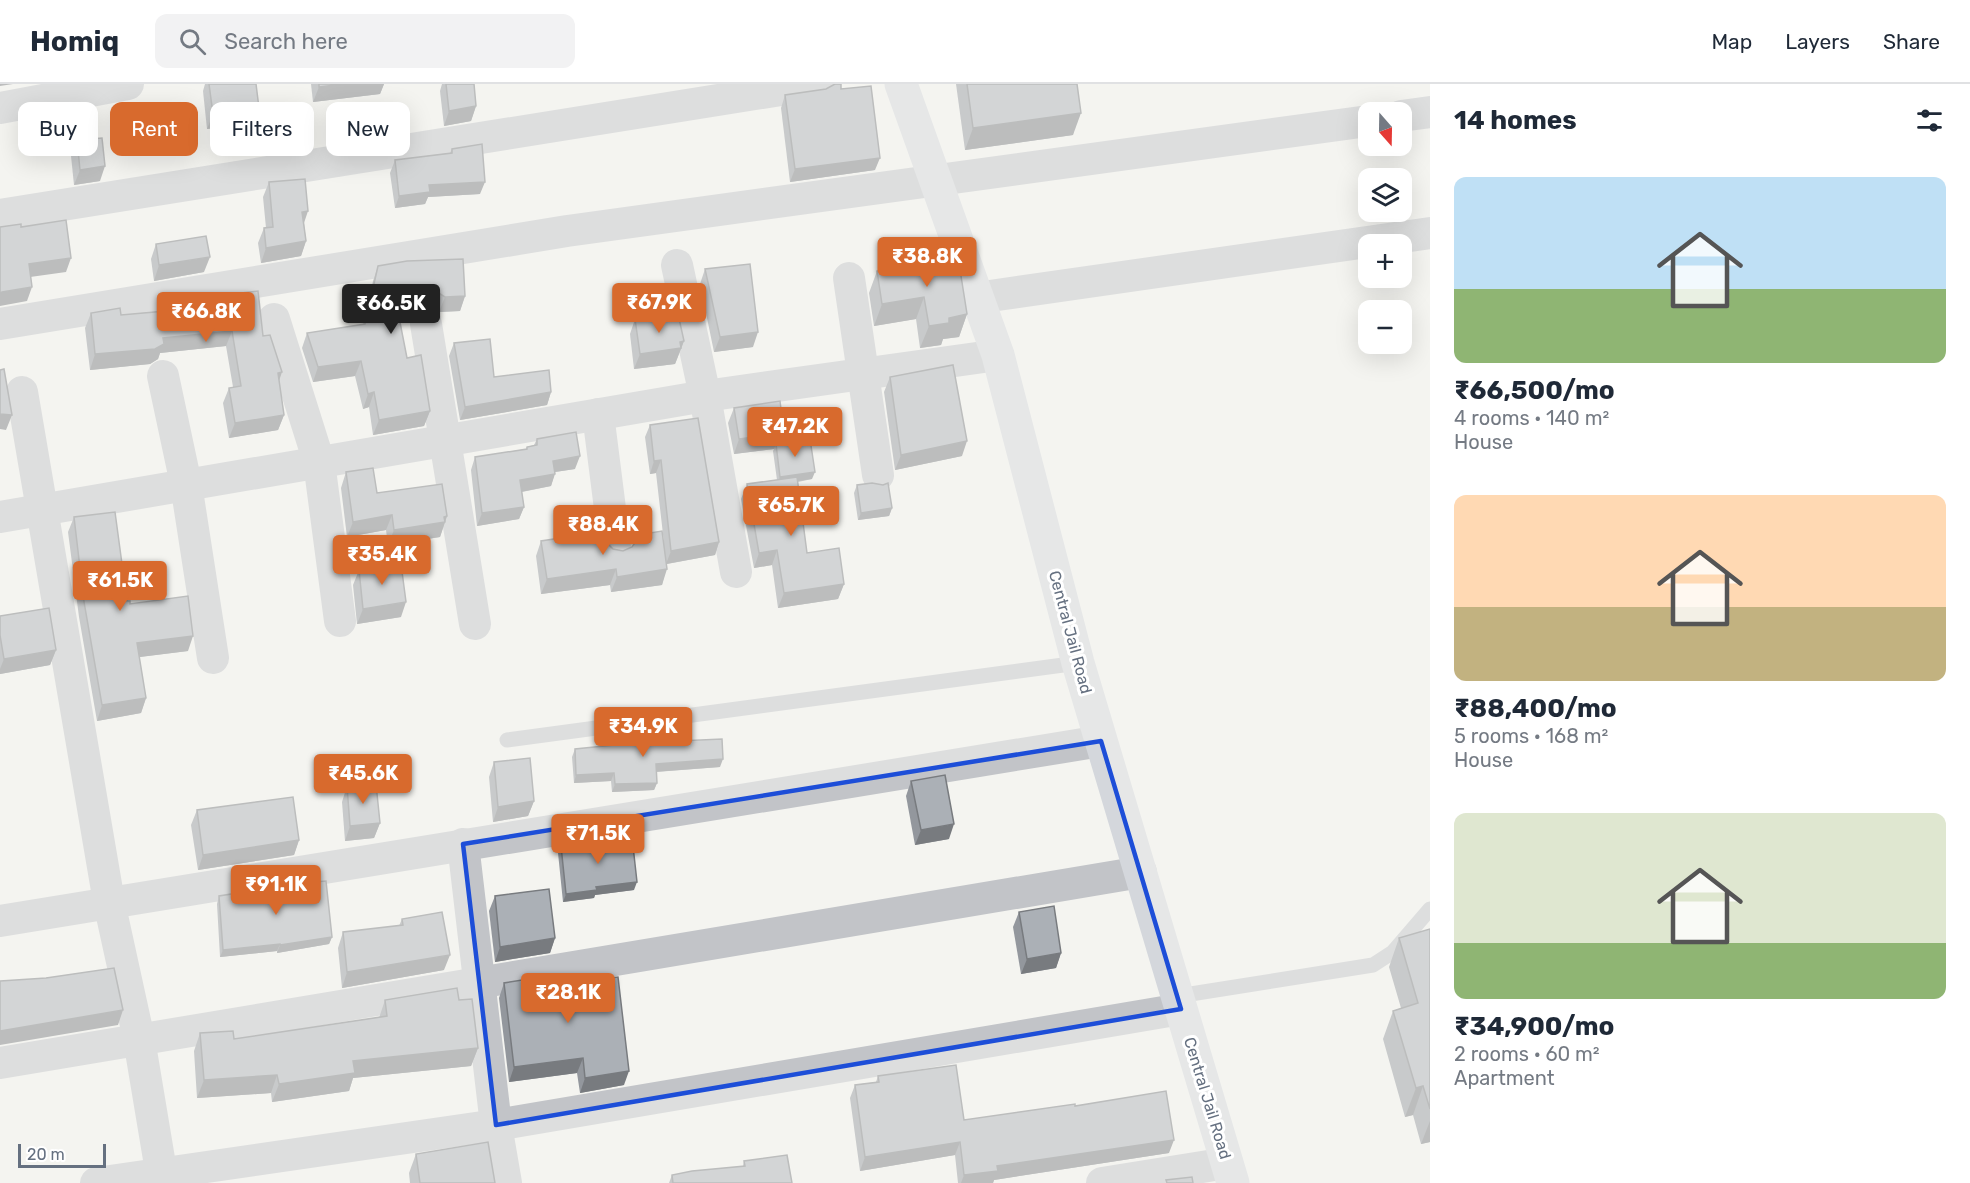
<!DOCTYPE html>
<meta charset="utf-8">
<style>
body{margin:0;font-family:Rubik,sans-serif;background:#f2f2f3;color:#1f2937;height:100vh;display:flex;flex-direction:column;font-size:22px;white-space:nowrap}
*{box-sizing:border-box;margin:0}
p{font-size:20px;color:#747a83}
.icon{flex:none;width:33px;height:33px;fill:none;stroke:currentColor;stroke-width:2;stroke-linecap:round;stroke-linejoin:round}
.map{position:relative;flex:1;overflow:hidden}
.details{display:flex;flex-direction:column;background:#fff;width:540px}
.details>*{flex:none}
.top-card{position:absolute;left:18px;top:18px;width:570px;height:54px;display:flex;gap:12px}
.needle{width:39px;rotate:160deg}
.tools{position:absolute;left:1358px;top:18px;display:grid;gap:12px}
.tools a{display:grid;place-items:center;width:54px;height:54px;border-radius:12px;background:#fff;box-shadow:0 6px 24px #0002;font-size:30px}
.scale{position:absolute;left:18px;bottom:15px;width:88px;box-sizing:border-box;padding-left:6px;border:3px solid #657080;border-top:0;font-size:16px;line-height:21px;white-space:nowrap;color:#657080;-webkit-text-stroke:4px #fff;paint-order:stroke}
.price{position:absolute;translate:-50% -51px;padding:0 14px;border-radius:6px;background:#d86a2d;color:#fff;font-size:20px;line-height:39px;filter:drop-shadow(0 2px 3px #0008)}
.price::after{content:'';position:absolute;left:50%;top:36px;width:18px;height:14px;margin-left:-9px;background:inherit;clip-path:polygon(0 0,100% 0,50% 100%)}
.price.selected{background:#222;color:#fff}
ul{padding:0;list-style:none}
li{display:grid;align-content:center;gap:12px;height:318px;padding:0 24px}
li span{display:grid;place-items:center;height:186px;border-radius:12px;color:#555}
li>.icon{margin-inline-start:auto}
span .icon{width:108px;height:108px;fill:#fffc;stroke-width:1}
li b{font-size:26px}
h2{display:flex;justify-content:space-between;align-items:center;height:72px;padding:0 24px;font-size:26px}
.pill{padding:0 21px;border-radius:12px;background:#fff;box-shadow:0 6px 24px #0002;font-size:21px;line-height:54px}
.pill.selected{background:#d86a2d;color:#fff}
header{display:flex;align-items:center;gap:36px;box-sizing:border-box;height:84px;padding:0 30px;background:#fff;border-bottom:2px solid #e0e1e3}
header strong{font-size:28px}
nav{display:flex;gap:33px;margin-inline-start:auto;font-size:21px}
.search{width:420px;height:54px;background:#f2f2f3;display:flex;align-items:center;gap:15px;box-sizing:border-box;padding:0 21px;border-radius:12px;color:#747a83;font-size:22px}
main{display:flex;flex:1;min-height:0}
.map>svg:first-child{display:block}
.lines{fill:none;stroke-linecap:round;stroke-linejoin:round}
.lane{stroke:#c2c4c8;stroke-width:15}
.street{stroke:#c2c4c8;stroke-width:32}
.secondary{stroke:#d4d7dc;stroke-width:33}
.wall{fill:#93979d}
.shaded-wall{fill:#787b7f}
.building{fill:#abb0b6;stroke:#787b7f;stroke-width:1.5}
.marked{fill:none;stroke:#1d4ed8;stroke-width:4.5;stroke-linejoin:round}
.labels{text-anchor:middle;stroke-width:6;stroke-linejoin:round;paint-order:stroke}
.street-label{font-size:16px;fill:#657080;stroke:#fff}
</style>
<header>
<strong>Homiq</strong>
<div class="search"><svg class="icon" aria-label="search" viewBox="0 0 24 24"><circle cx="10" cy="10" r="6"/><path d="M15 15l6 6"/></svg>Search here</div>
<nav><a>Map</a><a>Layers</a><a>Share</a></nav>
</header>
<main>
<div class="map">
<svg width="1430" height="1099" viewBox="0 0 1430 1099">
<rect width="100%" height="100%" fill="#f4f4f0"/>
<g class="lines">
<g class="lane">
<path d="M507,656L1078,579"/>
<path d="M1178,912L1373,881L1393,868L1430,825"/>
</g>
<g class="street">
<path d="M0,24L128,0"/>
<path d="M1401,32L1430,28"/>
<path d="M0,131L818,0"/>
<path d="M677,181L705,312L736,488"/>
<path d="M849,194L878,391"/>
<path d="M976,214L1430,149"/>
<path d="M274,235L319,378L340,537"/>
<path d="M0,240L567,147L1368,37"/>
<path d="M426,240L475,540"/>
<path d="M163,292L186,400L213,574"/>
<path d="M22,308L109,818L139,955L163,1099"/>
<path d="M598,330L615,464"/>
<path d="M0,433L705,312L998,271"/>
<path d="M463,760L496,1041L506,1099"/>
<path d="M0,837L1101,657"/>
<path d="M0,979L1141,788"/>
<path d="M96,1099L496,1041L1181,925"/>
<path d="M1102,1099L1227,1079"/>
</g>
<path class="secondary" d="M901,0L998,271L1078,579L1233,1099"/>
</g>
<g class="wall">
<path d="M205,0H256L253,39L207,45L203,7Z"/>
<path d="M311,0H384L380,10L313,18Z"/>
<path d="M442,0H474L476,22L471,37L444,42L440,7Z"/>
<path d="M956,0H1077L1073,51L965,66Z"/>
<path d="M841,5L875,86L790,98L781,24L785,11Z"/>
<path d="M77,56L100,97L74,101L71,72Z"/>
<path d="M452,65L480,110L428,113L425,120L395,124L390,89L395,76L450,69Z"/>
<path d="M269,98L304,139L306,157L301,172L261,179L258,159L264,144H266L263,113Z"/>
<path d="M156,160L204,188L154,197L151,175Z"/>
<path d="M378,182L465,212L460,227L439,228L432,223L424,222L415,226L411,230L399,232L407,274L430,327L424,342L373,351L369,323L363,325L355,292L313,298L302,264L307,249L363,241L373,197Z"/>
<path d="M705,185L753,263L714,268L700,200Z"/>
<path d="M877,187L967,230L959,253L943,255L941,261L920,264L916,235L874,242L869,209Z"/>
<path d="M216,212L263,252L279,297L284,331L278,346L229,354L223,319L229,304L233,303L226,262L160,269L158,275L150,280L90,286L85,244L91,229L121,231L161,227L164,217Z"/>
<path d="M635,235L684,257L675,280L634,285L630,250Z"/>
<path d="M454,259L494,293L551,308L547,321L460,336L449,272Z"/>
<path d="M890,293L962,372L895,386L884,308Z"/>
<path d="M734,324L784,349L780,359L812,395L798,398L807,469L844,500L838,515L778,524L772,481L754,484L741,415L747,400L777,396L773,367L774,365L734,370L728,339Z"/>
<path d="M650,341L719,458L715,471L667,480L662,501L611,508L610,501L541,510L536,472L541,457H594L613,465L623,467L632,463L635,459L638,451L664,459L656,389L650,390L645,353Z"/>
<path d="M537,355L575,385L555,388L551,402L522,408L524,423L519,435L477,442L471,386L475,373L526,365L527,363L534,361Z"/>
<path d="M346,388L377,409L447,432L440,453L388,461L386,446L347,453L341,404Z"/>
<path d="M857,401L892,424L889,432L858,436L854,409Z"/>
<path d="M74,433L127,517L188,567L139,573L146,614L141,629L97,637L79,533L68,448Z"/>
<path d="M359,486L401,533L357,540L353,501Z"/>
<path d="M0,532L56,566L50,581L0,590Z"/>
<path d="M575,665L720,683L656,688L657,699L654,706L612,708L611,697L574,699L572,673Z"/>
<path d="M494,678L534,717L528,732L493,738L489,693Z"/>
<path d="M911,697L949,755L915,761L906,712Z"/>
<path d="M347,702L380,739L374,754L345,757L342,718Z"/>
<path d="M197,726L299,756L294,771L198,786L191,741Z"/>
<path d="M561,762L634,806L595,811L594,814L563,818L558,769Z"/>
<path d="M219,812L332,853L329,860L277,869V867L220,873L217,820Z"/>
<path d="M495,812L555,854L550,869L495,878L489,827Z"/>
<path d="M1019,828L1061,869L1056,884L1021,890L1013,843Z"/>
<path d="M402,835L444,886L342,904L338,864L343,848L399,842Z"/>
<path d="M1430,845V1058L1421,1060L1413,1031L1405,1033L1383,955L1393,927L1401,924L1389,883L1399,854Z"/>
<path d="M504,899L561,900L624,1001L580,1009L577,989L509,998L499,914Z"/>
<path d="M385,916H459L478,964L471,982L353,994L349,1007L272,1018L271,1009L197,1014L194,967L200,949L234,955L379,934Z"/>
<path d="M878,992L964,1036L1075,1022L1169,1069L994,1096L993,1099H958L955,1071L860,1087L850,1014L855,1001L876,998Z"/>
<path d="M416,1070L495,1099H410L409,1089Z"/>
<path d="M744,1077L792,1099H669L672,1091L743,1082Z"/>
</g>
<g class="shaded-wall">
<path d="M0,0H13L0,2Z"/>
<path d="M343,0H384L380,10L313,18L319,3Z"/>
<path d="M476,22L471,37L444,42L449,27Z"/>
<path d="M259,24L253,39L207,45L213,30Z"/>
<path d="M1081,29L1073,51L965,66L973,44Z"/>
<path d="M880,74L875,86L790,98L795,85Z"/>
<path d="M105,82L100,97L74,101L80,86Z"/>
<path d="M485,98L480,110L428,113L425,120L395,124L399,112L429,101Z"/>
<path d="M308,127L303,142L302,128Z"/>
<path d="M306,157L301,172L261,179L266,164Z"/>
<path d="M210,173L204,188L154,197L159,181Z"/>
<path d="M71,174L66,188L23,194L29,180Z"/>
<path d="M32,203L27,217L0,222V209L2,208Z"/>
<path d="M429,207L437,208L432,223L424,222L415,226L411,230L390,233L396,218L421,211Z"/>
<path d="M465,212L460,227L439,228L445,213Z"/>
<path d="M924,213L916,235L874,242L882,220Z"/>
<path d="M967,230L959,253L943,255L941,261L920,264L929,242L949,234Z"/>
<path d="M232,247L226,262L160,269L158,275L150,280L90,286L95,270L163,254Z"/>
<path d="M758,248L753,263L714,268L720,253Z"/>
<path d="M684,257L675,280L634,285L640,270Z"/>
<path d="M361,277L355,292L313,298L318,283Z"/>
<path d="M282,288L277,303L278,289Z"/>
<path d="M374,308L369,323L363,325L368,310Z"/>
<path d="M551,308L547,321L460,336L465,323Z"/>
<path d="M430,327L424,342L373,351L379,336Z"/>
<path d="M0,330L12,331L6,346L0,345Z"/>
<path d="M284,331L278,346L229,354L235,339Z"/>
<path d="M784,349L779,364L776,360L774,365L734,370L739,355Z"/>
<path d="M967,357L962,372L895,386L901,371Z"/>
<path d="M580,372L575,385L548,389L553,377Z"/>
<path d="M661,376L656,389L650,390L654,377Z"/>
<path d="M815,388L812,395L777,400L780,393Z"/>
<path d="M555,390L551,402L515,409L520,396Z"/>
<path d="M524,423L519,435L477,442L482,429Z"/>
<path d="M892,424L889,432L858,436L861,429Z"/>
<path d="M392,431L386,446L347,453L353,438Z"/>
<path d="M447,432L440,453L388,461L394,446Z"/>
<path d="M719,458L715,471L666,480L671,467Z"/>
<path d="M777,466L772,481L754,484L759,469Z"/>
<path d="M616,485L610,501L541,510L547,495Z"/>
<path d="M667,485L662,501L611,508L617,493Z"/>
<path d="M844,500L838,515L778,524L784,509Z"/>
<path d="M406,518L401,533L357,540L363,525Z"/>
<path d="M193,552L188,567L132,574L137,559Z"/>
<path d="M56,566L50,581L0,590V585L4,575Z"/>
<path d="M146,614L141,629L97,637L102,621Z"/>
<path d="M723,675L720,683L653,688L656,680Z"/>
<path d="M614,689L611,697L574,699L576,691Z"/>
<path d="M657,699L654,706L612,708L615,700Z"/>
<path d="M534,717L528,732L493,738L498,723Z"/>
<path d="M380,739L374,754L345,757L350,742Z"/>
<path d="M954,740L949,755L915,761L921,746Z"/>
<path d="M299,756L294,771L198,786L203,771Z"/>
<path d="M637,798L634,806L595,811L594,814L563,818L566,810L596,803Z"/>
<path d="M332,853L329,860L277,869L280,861Z"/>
<path d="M555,854L550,869L495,878L500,863Z"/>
<path d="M280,860L277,867L220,873L223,866Z"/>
<path d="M1061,869L1056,884L1021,890L1027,875Z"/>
<path d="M450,871L444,886L342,904L347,888Z"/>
<path d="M123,926L118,941L0,961V947L3,946Z"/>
<path d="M478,964L471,982L353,994L349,1007L272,1018L279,1000L353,977Z"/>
<path d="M583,974L577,989L509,998L514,983Z"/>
<path d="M629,987L624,1001L580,1009L585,994Z"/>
<path d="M277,991L271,1009L197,1014L204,996Z"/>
<path d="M1423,1002L1413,1031L1405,1033L1416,1004Z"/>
<path d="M1430,1037V1058L1421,1060Z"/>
<path d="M1174,1056L1169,1069L994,1096L993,1099H961L964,1091L997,1082Z"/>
<path d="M960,1058L955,1071L860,1087L865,1073Z"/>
</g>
<g class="building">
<path d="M209,0H256L259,24L213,30Z"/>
<path d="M319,0H343L319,3Z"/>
<path d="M446,0H474L476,22L449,27Z"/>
<path d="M835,0H841V5L871,2L880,74L795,85L785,11L826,5Z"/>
<path d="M967,0H1077L1081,29L973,44Z"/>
<path d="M102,54L105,82L80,86L77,56Z"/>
<path d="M482,60L485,98L429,101L430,108L399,112L395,76L452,69V65Z"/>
<path d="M305,95L308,127L302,128L306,157L266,164L264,144L273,143L269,98Z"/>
<path d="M66,136L71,174L29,180L32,203L2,208L0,209V143L21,140V143Z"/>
<path d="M206,152L210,173L159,181L156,160Z"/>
<path d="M958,173L967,230L949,234V239L929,242L924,213L882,220L877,187Z"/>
<path d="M463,175L465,212L445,213L437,208L429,207L421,211L417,215L396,218L407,274L421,271L430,327L379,336L374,308L368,310L361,277L318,283L307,249L365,240L378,182L407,177Z"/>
<path d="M750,180L758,248L720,253L705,185Z"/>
<path d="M258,207L263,252L270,251L282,288L278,289L284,331L235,339L229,304L241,302L232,247L163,254L164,260L155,265L95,270L91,229L120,224L121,231L166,227L164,217L215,209L216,212Z"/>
<path d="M678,230L684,257L680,258L681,264L640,270L635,235Z"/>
<path d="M490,255L494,293L549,286L551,308L465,323L454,259Z"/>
<path d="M953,281L967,357L901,371L890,293Z"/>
<path d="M4,285L12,331L0,330V286Z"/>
<path d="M780,317L784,349L739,355L734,324Z"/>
<path d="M698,334L719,458L671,467L661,376L654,377L650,341Z"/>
<path d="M576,348L580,372L553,377L555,390L520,396L524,423L482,429L475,373L527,365V363L537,361V355Z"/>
<path d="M810,355L815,388L780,393L776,360Z"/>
<path d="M373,384L377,409L442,400L447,432L444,433L445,438L394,446L392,431L353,438L346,388Z"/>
<path d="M797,393L807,469L839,464L844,500L784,509L777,466L759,469L747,400Z"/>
<path d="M872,399L883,401L888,399L892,424L861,429L857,401Z"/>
<path d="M115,428L127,517H130V520L188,512L193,552L137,559L146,614L102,621L84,518L74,433Z"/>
<path d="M662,447L667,485L617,493L616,485L547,495L541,457L593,449L594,457L604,456L613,465L623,467L632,463L637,456L638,451Z"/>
<path d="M401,480L406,518L363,525L359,486Z"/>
<path d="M49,524L56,566L4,575L0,551V532Z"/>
<path d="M722,655L723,675L656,680L657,699L615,700L614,689L576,691L575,665L634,659Z"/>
<path d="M530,674L534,717L498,723L494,678Z"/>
<path d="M945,691L954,740L921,746L911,697Z"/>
<path d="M376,700L380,739L350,742L347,702Z"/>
<path d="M293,713L299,756L203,771L197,726Z"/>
<path d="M632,753L637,798L596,803L597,806L566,810L561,762Z"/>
<path d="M326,797L332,853L280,861V860L223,866L219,812L301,799Z"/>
<path d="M549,805L555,854L500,863L495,812Z"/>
<path d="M1054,822L1061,869L1027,875L1019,828Z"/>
<path d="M442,828L450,871L347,888L343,848L403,841L402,835Z"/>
<path d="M1430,845V1025L1423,1002L1416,1004L1393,927L1418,919L1399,854Z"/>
<path d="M114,884L123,926L0,947V897L46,894Z"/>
<path d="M560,890L561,900L618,893L629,987L585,994L583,974L514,983L504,899Z"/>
<path d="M457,904L459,916L472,915L478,964L353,977L355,989L279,1000L277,991L204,996L200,949L233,947L234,955L387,932L385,916Z"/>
<path d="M956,981L964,1036L1075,1020V1022L1166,1007L1174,1056L997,1082L998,1087L964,1091L960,1058L865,1073L855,1001L879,998L878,992Z"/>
<path d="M488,1058L495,1099H420L416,1070Z"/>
<path d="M787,1071L792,1099H673L672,1091L692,1087L745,1082L744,1077Z"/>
<path d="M1192,1093L1193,1099H1167L1166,1096Z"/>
</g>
<path d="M0 0H1430V1099H0ZM1101,657L1181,925L496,1041L463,760Z" fill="#f4f4f0" fill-opacity=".55" fill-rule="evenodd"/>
<path class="marked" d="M1101,657L1181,925L496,1041L463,760Z"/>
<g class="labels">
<g class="street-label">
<text transform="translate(1071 548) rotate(75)" y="6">Central Jail Road</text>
<text transform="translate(1208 1014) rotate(73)" y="6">Central Jail Road</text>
</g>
</g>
</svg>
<div class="tools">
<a><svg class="needle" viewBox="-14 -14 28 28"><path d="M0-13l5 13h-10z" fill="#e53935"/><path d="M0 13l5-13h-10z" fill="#747a83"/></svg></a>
<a><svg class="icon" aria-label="layers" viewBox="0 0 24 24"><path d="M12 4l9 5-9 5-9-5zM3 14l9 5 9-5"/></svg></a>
<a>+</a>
<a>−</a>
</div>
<div class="scale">20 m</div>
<b class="price" style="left:927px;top:204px">₹38.8K</b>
<b class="price" style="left:659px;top:250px">₹67.9K</b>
<b class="price selected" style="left:391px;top:251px">₹66.5K</b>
<b class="price" style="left:206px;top:259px">₹66.8K</b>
<b class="price" style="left:795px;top:374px">₹47.2K</b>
<b class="price" style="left:791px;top:453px">₹65.7K</b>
<b class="price" style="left:603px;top:472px">₹88.4K</b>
<b class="price" style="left:382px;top:502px">₹35.4K</b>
<b class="price" style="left:120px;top:528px">₹61.5K</b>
<b class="price" style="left:643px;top:674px">₹34.9K</b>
<b class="price" style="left:363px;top:721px">₹45.6K</b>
<b class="price" style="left:598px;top:781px">₹71.5K</b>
<b class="price" style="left:276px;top:832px">₹91.1K</b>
<b class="price" style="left:568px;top:940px">₹28.1K</b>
<div class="top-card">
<a class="pill">Buy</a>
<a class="pill selected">Rent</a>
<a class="pill">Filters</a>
<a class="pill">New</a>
</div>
</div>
<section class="details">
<h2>14 homes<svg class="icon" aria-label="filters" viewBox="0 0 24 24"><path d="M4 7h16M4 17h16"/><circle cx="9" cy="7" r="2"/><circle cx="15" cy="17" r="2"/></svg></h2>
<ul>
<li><span style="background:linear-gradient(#bfe0f5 60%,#8fb573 0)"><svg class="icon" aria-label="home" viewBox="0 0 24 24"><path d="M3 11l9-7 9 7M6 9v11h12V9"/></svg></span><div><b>₹66,500/mo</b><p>4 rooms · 140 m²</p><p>House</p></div></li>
<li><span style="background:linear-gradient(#ffd9b3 60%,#c2b280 0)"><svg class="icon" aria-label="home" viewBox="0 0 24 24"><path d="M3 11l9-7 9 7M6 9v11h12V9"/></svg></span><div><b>₹88,400/mo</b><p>5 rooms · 168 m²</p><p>House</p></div></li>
<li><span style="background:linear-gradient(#dfe7d0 70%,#8fb573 0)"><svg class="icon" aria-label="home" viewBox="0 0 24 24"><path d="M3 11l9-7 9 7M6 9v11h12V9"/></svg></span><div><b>₹34,900/mo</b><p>2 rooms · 60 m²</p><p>Apartment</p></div></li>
</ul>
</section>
</main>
